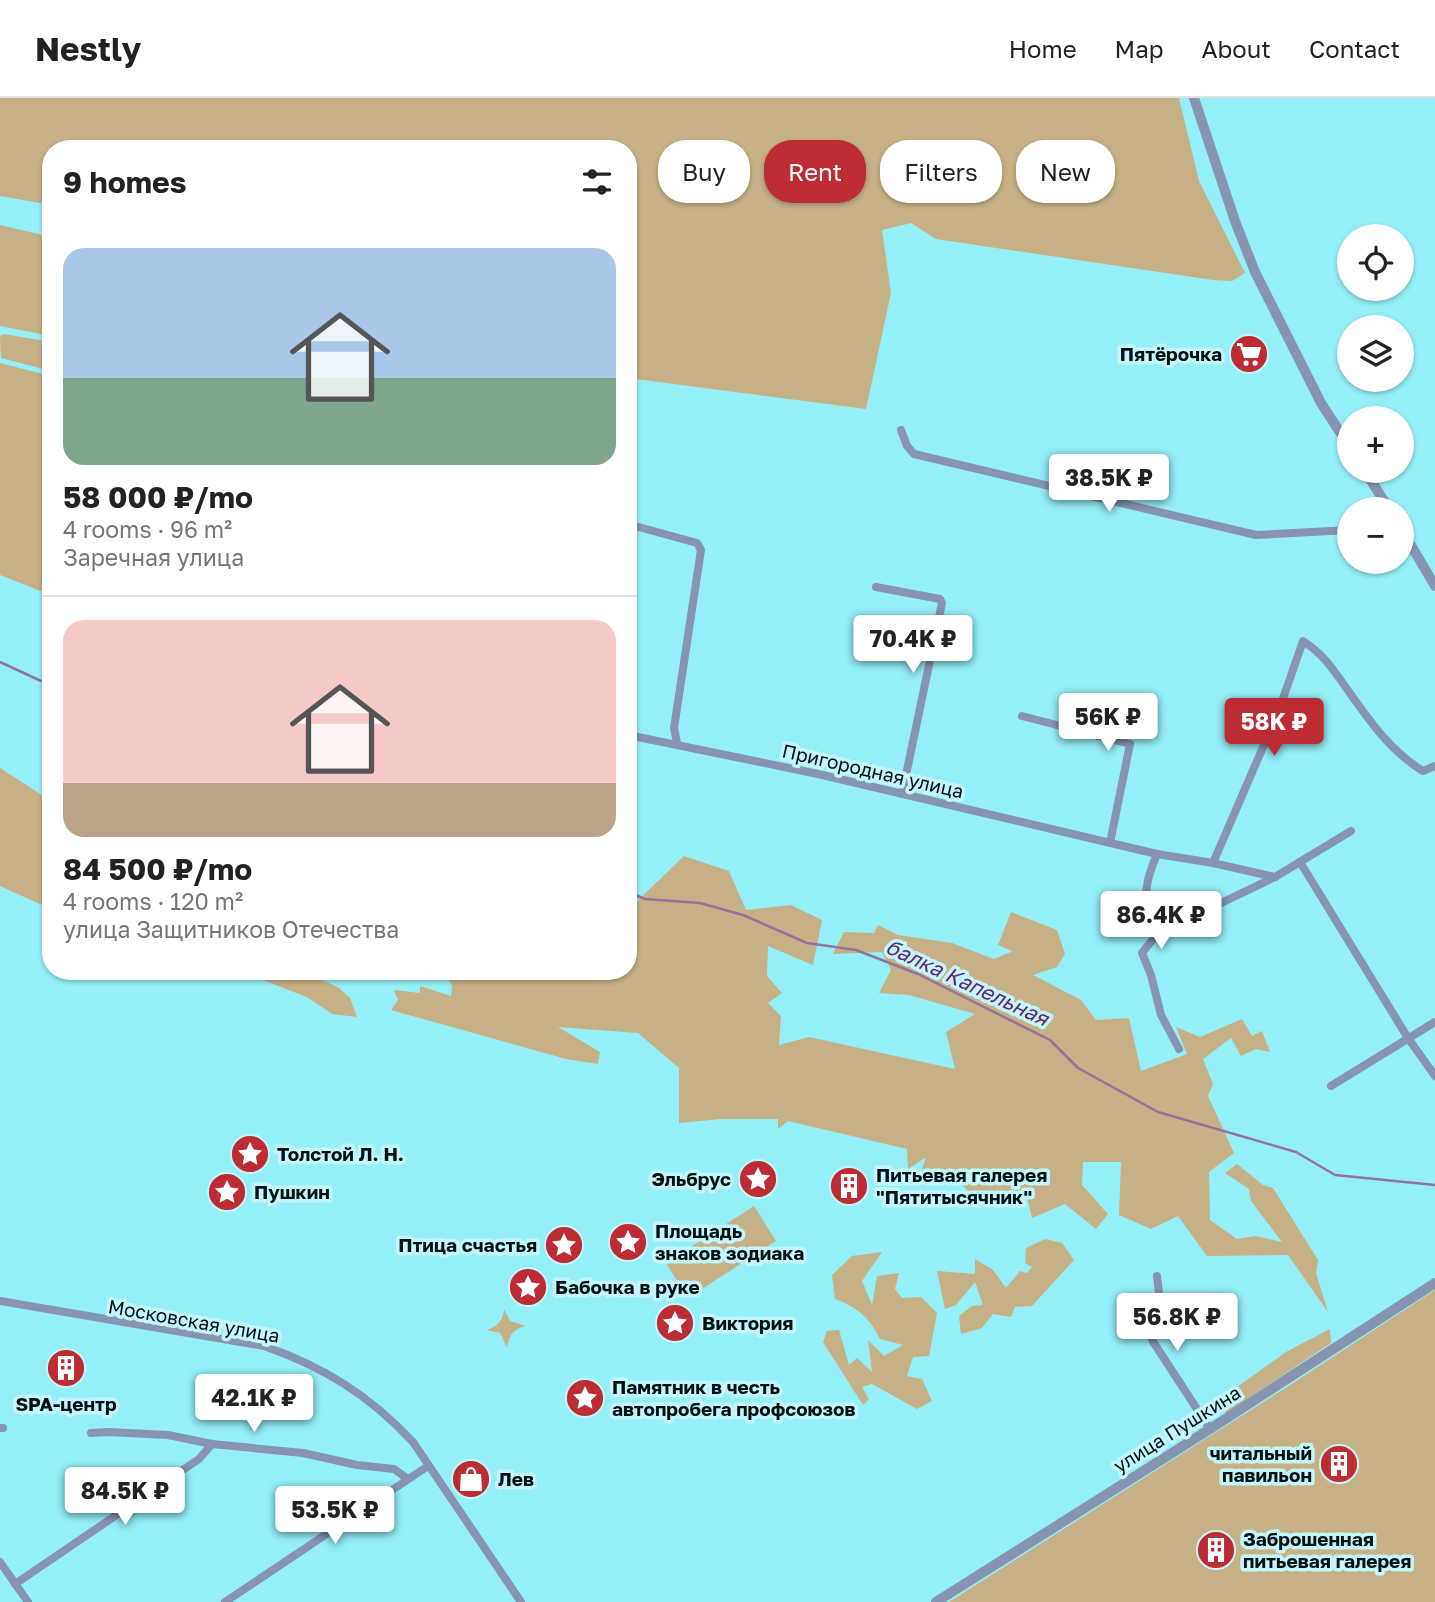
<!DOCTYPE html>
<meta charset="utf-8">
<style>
body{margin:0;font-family:"Golos Text",sans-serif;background:#f2f2f2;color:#222;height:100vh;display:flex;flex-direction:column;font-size:26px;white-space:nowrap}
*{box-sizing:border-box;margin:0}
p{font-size:23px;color:#767676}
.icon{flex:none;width:38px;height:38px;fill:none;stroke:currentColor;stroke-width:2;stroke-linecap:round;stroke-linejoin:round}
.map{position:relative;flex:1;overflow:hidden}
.drawer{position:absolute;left:42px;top:42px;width:595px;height:840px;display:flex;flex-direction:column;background:#fff;border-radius:28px;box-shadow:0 2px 5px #0004}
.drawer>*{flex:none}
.guide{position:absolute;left:658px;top:42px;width:665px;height:63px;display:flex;gap:14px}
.buttons{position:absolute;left:1337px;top:126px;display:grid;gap:14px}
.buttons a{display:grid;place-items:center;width:77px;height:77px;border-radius:50%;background:#fff;box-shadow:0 2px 5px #0004;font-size:35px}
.price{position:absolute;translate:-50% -60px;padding:0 16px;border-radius:7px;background:#fff;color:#222;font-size:23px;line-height:46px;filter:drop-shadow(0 2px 4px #0008)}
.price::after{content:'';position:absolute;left:50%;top:42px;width:21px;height:16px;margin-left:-10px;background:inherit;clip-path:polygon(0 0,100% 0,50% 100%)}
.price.on{background:#bc2c32;color:#fff}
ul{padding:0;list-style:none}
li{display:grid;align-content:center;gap:14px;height:371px;padding:0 21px}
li+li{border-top:2px solid #e0e0e0}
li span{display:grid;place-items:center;height:217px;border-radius:21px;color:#555}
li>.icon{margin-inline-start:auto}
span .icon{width:126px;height:126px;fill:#fffc;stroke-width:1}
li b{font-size:30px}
h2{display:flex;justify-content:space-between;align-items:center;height:84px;padding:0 21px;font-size:30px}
.chip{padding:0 24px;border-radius:28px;background:#fff;box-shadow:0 2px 5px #0004;font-size:24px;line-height:63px}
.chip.on{background:#bc2c32;color:#fff}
header{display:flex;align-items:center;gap:42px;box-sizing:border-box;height:98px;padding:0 35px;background:#fff;border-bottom:2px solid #e0e0e0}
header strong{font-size:33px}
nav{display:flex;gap:38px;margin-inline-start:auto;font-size:24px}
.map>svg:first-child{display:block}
.green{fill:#c6b085}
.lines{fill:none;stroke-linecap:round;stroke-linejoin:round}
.stream{stroke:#95739d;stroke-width:2.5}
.minor{stroke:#8795b1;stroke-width:8}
.tertiary{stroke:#8795b1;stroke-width:10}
.labels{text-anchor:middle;stroke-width:7;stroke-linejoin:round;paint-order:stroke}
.poi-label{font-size:19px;font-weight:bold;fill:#011012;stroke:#c3f6fb;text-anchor:start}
.street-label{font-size:19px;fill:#011012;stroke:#c3f6fb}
.water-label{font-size:21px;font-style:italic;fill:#65266b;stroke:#c3f6fb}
</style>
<header>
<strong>Nestly</strong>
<nav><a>Home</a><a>Map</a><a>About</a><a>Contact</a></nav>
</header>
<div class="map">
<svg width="1435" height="1504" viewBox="0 0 1435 1504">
<rect width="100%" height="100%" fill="#95eff8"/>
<g class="green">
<path d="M0,0H1179L1199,83L1245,175L1232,183L1213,182L936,141L911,125L882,132L891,195L866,311L628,280V51H51V107L0,98Z"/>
<path d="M0,127L51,139V238L0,228Z"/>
<path d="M4,236L51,244V273L1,260L0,238Z"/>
<path d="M0,265L51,278V497L0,477Z"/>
<path d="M0,670L51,703V811L0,788Z"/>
<path d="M684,758L729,773L746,812L791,807L822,822L813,867L768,848L767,878L782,895L768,905L781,918L779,947L809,939L955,971L946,934L975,916L909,897L879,895L891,872L882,854L833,856L844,834L874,835L878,827L898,837L952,845L994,861L1013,853L998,847L1011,814L1057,832L1065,856L1057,869L1033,877L1081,902L1096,922L1129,920L1141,973L1187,956L1176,929L1200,939L1242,921L1252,938L1262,933L1270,954L1256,951L1241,958L1231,940L1203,961L1213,986L1208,998L1234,1055L1209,1074L1210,1122L1237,1141L1255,1138L1282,1144L1251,1103L1249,1091L1225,1075L1237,1066L1263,1087L1273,1090L1318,1162L1316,1175L1328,1214L1288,1157L1207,1158L1178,1118L1151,1131L1119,1117L1121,1064H1083L1082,1087L1108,1116L1096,1131L1065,1106L1032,1120L1025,1091L985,1106L943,1072L919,1081L926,1059L908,1071L907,1051L788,1023L778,1031V1021H721L679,1025V970L638,935L558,929L600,954L598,966L566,961L391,912L398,902L394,892L420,895V888L451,898L452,887L441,873H628V809L630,810Z"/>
<path d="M239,873H305L339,890L350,900L357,919L332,916L307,899Z"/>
<path d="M754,1108L776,1143L688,1200L666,1165Z"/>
<path d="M1045,1141L1062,1145L1074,1162L1032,1208L1015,1209L1011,1219L993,1216L982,1230L961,1236L959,1218L972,1208L983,1207L975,1184L956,1207L945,1211L937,1173L975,1176V1161L993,1172L1006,1190L1020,1173L1027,1175L1032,1169L1025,1165L1026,1150Z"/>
<path d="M882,1154L862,1183L872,1207L877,1178L899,1175L895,1191L902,1200L921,1199L937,1215L929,1258L913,1259L907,1278L922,1281L932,1303L917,1311L872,1286L862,1289L869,1301L863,1307L823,1244L827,1233L839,1232L849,1267L857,1260L872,1274L868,1242L884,1258L903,1247L880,1241C870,1220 857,1209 835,1201L832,1177L852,1158Z"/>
<path d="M1435,1192V1504H949L1290,1287Z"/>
<path d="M504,1211L510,1223L526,1228C513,1231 509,1237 507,1250L500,1235L487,1232C498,1228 503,1223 504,1211Z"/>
<path d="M1330,1231L1331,1245L1226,1315L1216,1304L1286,1254Z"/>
</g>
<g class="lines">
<g class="stream">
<path d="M0,564L41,583"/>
<path d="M628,794L645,801L700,805L743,817L807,845L856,852L918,876L1050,942L1078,970L1158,1014L1296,1054L1335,1077L1435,1087"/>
</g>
<g class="minor">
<path d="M901,332L907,348L914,356L1256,437L1349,432"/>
<path d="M635,428L697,445L701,452L674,630L677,645"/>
<path d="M876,489L940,501L942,505L902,696"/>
<path d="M1022,618L1130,646L1110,745"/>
<path d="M628,637L818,676L1157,756L1213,765L1275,779"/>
<path d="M1157,756C1143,789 1142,803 1157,836L1142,855L1151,877L1161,917L1179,951"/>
<path d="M1300,764L1408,940L1435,978"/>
<path d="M1213,765L1279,612L1303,543C1324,557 1332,570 1347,591C1369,622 1390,653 1423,673L1435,668"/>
<path d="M1157,836L1275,779L1351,733"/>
<path d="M1331,988L1435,924"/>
<path d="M1157,1178L1161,1213L1152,1242L1210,1331"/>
<path d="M0,1203L264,1248C324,1269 369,1297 413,1344L521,1504"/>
<path d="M0,1330H3"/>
<path d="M91,1335L108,1334L168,1337L212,1346L303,1355L357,1367L394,1371L408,1381"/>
<path d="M0,1464L28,1504"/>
<path d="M15,1486L199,1361L212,1346"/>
<path d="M225,1504L428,1368"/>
</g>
<g class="tertiary">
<path d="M1194,0L1235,123L1255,174L1321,305L1349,348"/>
<path d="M1365,373L1389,411"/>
<path d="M1402,432L1435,488"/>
<path d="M936,1504L1210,1331L1435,1185"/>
</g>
</g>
<defs>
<g id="supermarket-disc" transform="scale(2.0125)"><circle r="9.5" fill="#bc2c32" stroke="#c3f6fb"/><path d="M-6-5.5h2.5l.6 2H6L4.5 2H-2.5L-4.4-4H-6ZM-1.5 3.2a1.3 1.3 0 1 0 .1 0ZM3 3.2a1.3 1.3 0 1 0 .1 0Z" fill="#fff"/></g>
<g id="sight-disc" transform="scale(2.0125)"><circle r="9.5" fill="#bc2c32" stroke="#c3f6fb"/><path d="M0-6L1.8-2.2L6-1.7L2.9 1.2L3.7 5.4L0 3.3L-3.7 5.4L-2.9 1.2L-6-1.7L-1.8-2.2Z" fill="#fff"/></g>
<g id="building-disc" transform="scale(2.0125)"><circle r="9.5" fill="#bc2c32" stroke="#c3f6fb"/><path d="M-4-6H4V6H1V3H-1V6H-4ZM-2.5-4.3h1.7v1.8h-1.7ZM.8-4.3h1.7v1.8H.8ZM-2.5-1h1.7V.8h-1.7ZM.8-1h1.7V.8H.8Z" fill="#fff"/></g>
<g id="shop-disc" transform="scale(2.0125)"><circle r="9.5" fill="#bc2c32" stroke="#c3f6fb"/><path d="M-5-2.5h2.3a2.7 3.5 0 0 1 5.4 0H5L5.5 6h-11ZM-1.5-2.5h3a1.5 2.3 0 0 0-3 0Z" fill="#fff"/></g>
</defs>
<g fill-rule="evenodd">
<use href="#supermarket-disc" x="1249" y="256"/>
<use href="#sight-disc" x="250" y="1056"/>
<use href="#sight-disc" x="758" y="1081"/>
<use href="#building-disc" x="849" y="1088"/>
<use href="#sight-disc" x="227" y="1094"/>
<use href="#sight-disc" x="628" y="1144"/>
<use href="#sight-disc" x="564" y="1147"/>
<use href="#sight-disc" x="528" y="1189"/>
<use href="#sight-disc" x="675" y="1225"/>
<use href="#building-disc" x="66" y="1270"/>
<use href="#sight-disc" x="585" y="1300"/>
<use href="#building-disc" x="1339" y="1366"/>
<use href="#shop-disc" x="471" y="1381"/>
<use href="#building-disc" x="1216" y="1452"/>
</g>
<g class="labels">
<g class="poi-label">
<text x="1222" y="263" text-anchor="end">Пятёрочка</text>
<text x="277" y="1063">Толстой Л. Н.</text>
<text x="876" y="1084">Питьевая галерея<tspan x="876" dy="22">"Пятитысячник"</tspan></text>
<text x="731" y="1088" text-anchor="end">Эльбрус</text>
<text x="254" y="1101">Пушкин</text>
<text x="655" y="1140">Площадь<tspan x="655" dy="22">знаков зодиака</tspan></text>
<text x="537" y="1154" text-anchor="end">Птица счастья</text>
<text x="555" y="1196">Бабочка в руке</text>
<text x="702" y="1232">Виктория</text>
<text x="612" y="1296">Памятник в честь<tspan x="612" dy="22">автопробега профсоюзов</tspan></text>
<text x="66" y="1313" text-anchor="middle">SPA-центр</text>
<text x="1312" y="1362" text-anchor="end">читальный<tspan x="1312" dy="22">павильон</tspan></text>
<text x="498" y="1388">Лев</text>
<text x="1243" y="1448">Заброшенная<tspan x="1243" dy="22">питьевая галерея</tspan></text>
</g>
<g class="street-label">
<text transform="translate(873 673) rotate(13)" y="7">Пригородная улица</text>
<text transform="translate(194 1223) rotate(10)" y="7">Московская улица</text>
<text transform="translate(1177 1331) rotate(-32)" y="7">улица Пушкина</text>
</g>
<g class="water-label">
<text transform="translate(967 885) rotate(25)" y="7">балка Капельная</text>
</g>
</g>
</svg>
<div class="buttons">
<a><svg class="icon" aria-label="locate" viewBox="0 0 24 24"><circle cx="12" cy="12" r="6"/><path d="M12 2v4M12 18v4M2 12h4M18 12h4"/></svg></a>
<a><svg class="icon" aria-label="layers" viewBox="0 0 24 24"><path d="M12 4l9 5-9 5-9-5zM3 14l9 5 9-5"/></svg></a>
<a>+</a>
<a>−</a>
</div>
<b class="price" style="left:1109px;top:416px">38.5K ₽</b>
<b class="price" style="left:913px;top:577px">70.4K ₽</b>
<b class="price" style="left:1108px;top:655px">56K ₽</b>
<b class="price on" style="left:1274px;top:660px">58K ₽</b>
<b class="price" style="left:1161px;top:853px">86.4K ₽</b>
<b class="price" style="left:1177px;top:1255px">56.8K ₽</b>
<b class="price" style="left:254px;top:1336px">42.1K ₽</b>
<b class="price" style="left:125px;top:1429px">84.5K ₽</b>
<b class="price" style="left:335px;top:1448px">53.5K ₽</b>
<div class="guide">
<a class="chip">Buy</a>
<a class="chip on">Rent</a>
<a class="chip">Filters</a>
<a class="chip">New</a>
</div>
<section class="drawer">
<h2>9 homes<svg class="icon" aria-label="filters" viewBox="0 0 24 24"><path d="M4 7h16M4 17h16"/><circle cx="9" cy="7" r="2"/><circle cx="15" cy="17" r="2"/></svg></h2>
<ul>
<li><span style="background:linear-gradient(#a9c7e8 60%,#7fa58c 0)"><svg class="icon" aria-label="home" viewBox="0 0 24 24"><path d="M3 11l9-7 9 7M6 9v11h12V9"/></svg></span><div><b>58 000 ₽/mo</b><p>4 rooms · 96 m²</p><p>Заречная улица</p></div></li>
<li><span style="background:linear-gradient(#f6c9c9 75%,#b9a48a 0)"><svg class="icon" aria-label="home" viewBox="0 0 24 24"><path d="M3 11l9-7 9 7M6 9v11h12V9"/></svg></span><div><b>84 500 ₽/mo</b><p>4 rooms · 120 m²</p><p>улица Защитников Отечества</p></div></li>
</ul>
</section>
</div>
